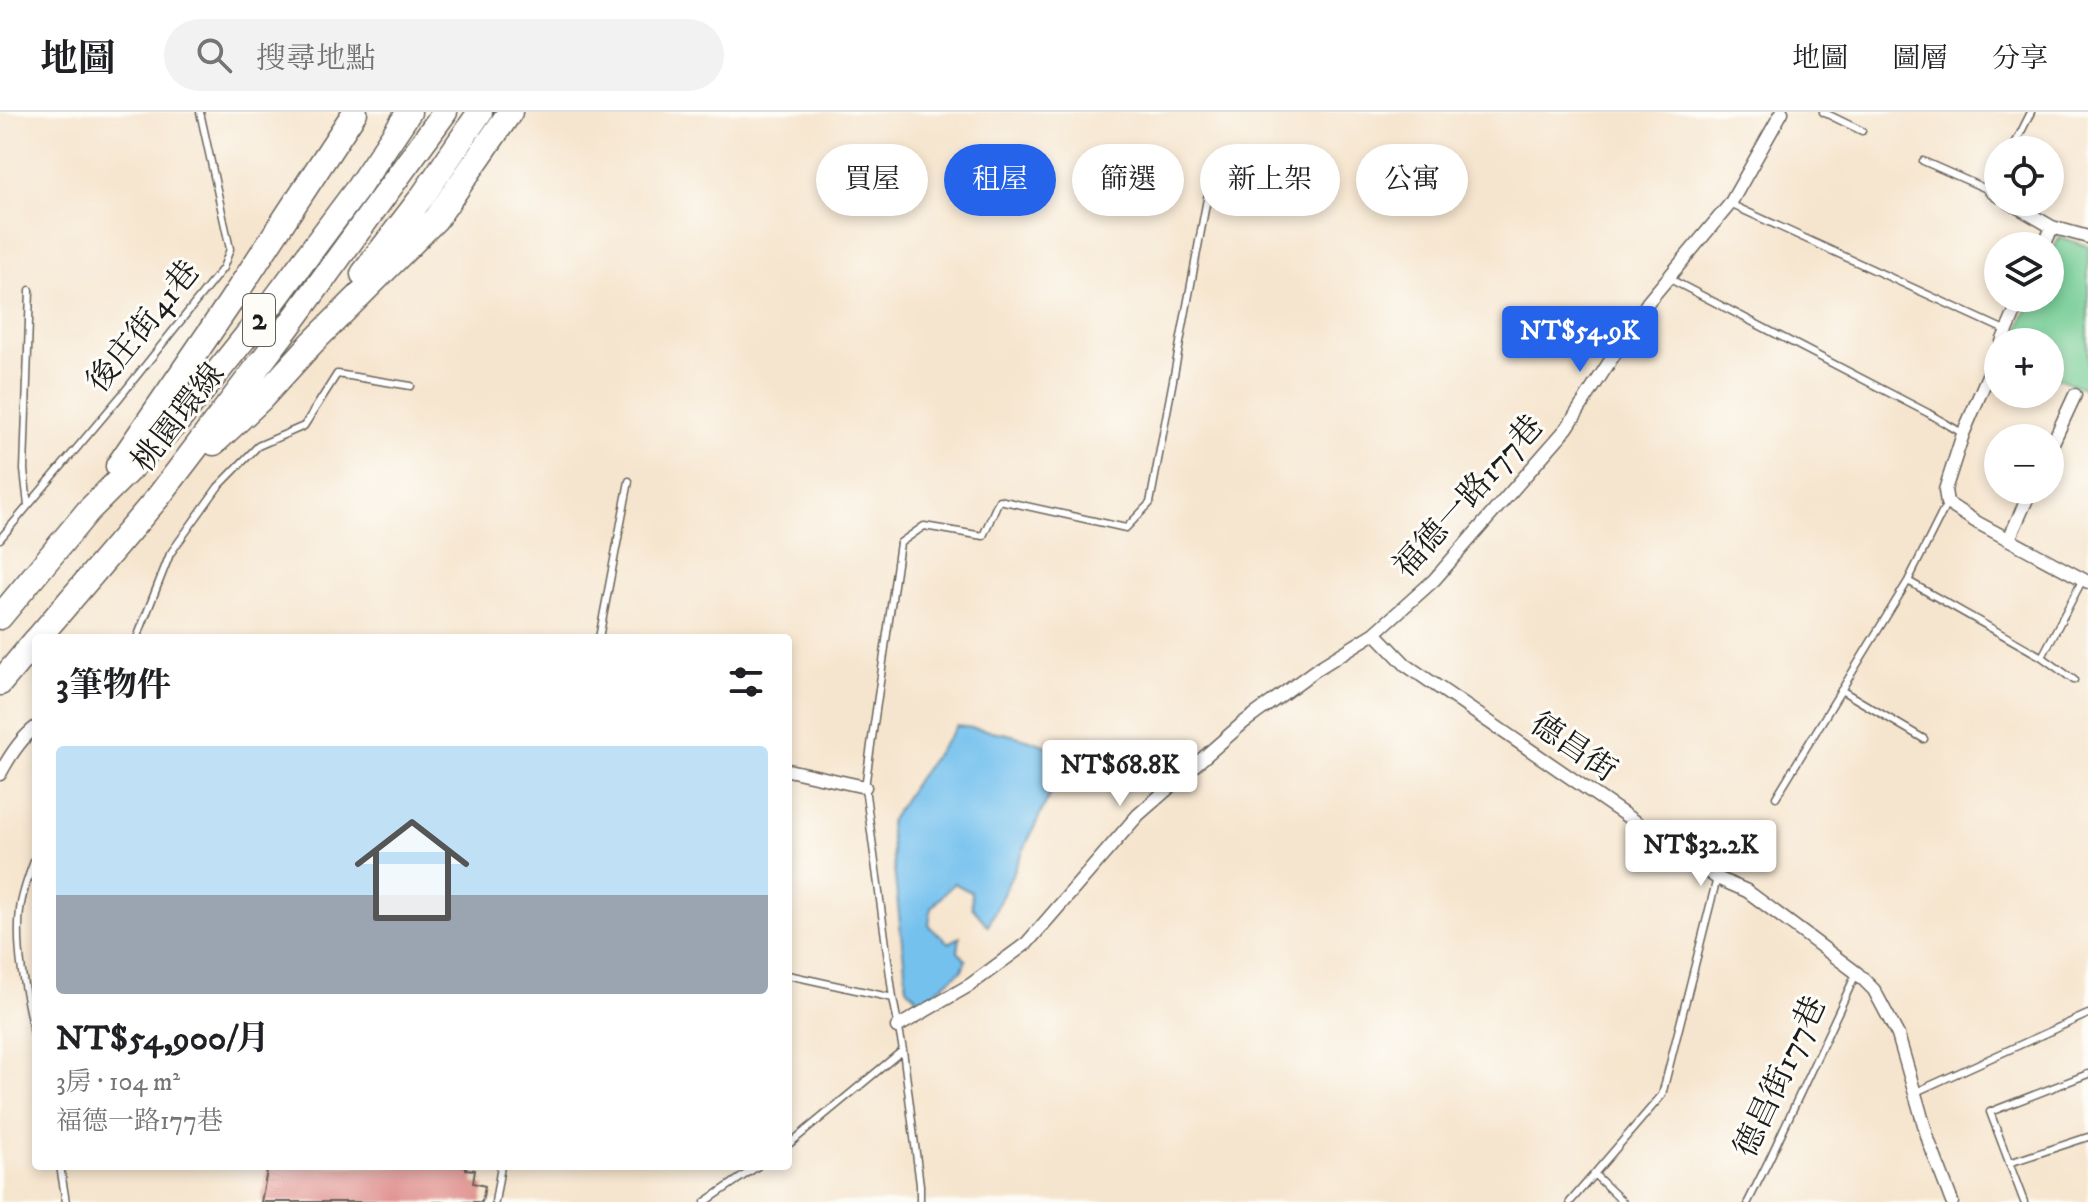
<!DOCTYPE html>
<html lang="zh-TW">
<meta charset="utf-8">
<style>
body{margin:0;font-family:"IM FELL DW Pica","Noto Serif TC",serif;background:#f2f2f2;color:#202124;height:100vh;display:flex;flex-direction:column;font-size:30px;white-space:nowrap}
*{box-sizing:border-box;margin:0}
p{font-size:26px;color:#757577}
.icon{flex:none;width:44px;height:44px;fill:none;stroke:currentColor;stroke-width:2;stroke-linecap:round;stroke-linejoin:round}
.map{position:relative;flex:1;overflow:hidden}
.panel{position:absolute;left:32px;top:522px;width:760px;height:536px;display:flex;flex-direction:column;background:#fff;border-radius:8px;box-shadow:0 4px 12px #0003}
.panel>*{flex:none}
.banner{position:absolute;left:816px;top:32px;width:760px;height:72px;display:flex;gap:16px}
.fabs{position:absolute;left:1984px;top:24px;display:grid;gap:16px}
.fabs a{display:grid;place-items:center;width:80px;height:80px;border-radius:50%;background:#fff;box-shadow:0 4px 12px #0003;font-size:40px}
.price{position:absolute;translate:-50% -68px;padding:0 18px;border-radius:8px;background:#fff;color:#222;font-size:26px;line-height:52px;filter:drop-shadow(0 2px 4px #0008)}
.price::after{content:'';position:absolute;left:50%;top:48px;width:24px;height:18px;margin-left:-12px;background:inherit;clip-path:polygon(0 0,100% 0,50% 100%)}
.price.selected{background:#2563eb;color:#fff}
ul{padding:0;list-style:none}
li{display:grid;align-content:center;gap:16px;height:424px;padding:0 24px}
li span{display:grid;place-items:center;height:248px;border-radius:8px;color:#555}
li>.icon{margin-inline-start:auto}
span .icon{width:144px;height:144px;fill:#fffc;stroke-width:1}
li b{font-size:34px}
h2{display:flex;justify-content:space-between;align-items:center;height:96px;padding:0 24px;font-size:34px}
.tag{padding:0 28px;border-radius:36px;background:#fff;box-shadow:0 4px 12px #0003;font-size:28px;line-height:72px}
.tag.selected{background:#2563eb;color:#fff}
header{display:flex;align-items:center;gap:48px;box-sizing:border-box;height:112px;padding:0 40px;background:#fff;border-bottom:2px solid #e0e0e0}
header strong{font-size:38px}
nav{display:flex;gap:44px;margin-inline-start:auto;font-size:28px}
.search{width:560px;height:72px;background:#f2f2f2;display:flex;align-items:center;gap:20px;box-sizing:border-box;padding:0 28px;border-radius:44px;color:#757577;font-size:30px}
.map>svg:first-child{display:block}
.green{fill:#70ca91;stroke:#467356;stroke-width:2}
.water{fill:#74c1ee;stroke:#486e85;stroke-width:2}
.building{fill:#e0928f}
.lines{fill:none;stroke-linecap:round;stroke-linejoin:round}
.lane-casing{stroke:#68625a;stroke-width:9}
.street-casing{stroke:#68625a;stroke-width:15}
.highway-casing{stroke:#68625a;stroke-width:27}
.lane{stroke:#fff;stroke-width:6}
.street{stroke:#fff;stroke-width:12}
.highway{stroke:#fff;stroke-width:24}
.labels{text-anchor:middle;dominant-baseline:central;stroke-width:6;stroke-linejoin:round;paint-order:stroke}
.shield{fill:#fdfcf7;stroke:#605f5e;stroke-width:2}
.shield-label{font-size:30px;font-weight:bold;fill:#1c1c1c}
.street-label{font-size:32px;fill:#1c1c1c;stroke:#fdfcf7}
</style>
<header>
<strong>地圖</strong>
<div class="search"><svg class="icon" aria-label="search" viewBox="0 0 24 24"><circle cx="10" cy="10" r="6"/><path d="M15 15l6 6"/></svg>搜尋地點</div>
<nav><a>地圖</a><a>圖層</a><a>分享</a></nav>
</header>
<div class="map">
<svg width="2088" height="1090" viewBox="0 0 2088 1090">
<rect width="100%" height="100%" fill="#fdfcf7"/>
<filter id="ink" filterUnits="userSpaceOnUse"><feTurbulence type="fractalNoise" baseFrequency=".0125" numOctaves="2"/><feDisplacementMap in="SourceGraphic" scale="16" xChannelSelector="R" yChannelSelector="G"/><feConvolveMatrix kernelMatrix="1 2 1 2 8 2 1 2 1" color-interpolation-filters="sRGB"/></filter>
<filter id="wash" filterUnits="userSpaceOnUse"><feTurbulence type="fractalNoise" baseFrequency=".006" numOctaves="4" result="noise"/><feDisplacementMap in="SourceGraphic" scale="32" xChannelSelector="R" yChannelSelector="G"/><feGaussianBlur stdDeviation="1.8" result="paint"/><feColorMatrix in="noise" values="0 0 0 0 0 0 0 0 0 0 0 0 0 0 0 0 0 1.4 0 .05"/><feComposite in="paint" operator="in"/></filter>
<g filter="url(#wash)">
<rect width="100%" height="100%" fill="#f6e5ce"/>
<path class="green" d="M2059,125l29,9v144l-38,-15v-33h-37l19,-44h18v-41z"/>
<path class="water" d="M957,614c32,4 76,10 104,28l-12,42 -61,130 -16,-19 -1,-15 -17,-9 -23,25 -2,18 20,17 11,-6 -2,15 8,8 -4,10 -41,32 -14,-14 -18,-165 29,-45z"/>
<g id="blocks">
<path class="building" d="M268,1054h198v3l9,1 -2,13 12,3 -3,16h-221z"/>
</g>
</g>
<g filter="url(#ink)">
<use href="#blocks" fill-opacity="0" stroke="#68625a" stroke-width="2"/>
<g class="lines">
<g class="lane-casing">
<path id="lane" d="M1823,0l39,19
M2012,38l19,-38
M1923,49l68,30 7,-14
M1730,92l277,127
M1668,166l260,135 34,20
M28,393l-4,-35 6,-180
M0,427l120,-142 103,-129 7,-19 -30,-137
M1908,469l134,76 41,-78
M137,526l33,-84 48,-67 40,-41 46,-20 33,-52 74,12
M599,526l30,-157
M2042,545l32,23
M1841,578l83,49
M1776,685l132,-216 39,-78
M36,744c-6,16 -14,36 -16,54 -5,43 7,92 16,134
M788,863l105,23
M1916,980l172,-78
M788,1033l115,-95
M2009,1051l79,-26
M60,1054l6,36
M1594,1062l29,28
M495,1090l6,-36
M705,1090l53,-36
M920,1090v-17l-17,-135 -10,-52 -28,-211 35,-244 24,-17 59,10 16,-36 127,28 24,-25 59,-315
M1570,1090l92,-107 55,-217
M1748,1090l21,-42 87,-186
M2024,1090l-34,-90 98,-38"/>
</g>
<g class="street-casing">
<path id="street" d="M1991,79l7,5
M2009,90l43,25 36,10
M2044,134l8,-19
M2002,230l19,-44
M1998,240l-35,82 -18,56 2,13 31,20 110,59
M2050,337l25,-54
M2009,427l22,-49
M1375,521l31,32 311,213 30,13 110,82 17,17 24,45 31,107 23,60
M788,658l77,17
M0,662c9,-17 20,-35 36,-47
M897,915l73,-42 57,-42 111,-128 105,-92 74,-54 58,-36 59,-53 133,-152 81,-126 82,-98 52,-92"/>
</g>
<g class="highway-casing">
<path id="highway" d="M363,162l59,-77 58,-85
M214,331l47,-44 51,-56 124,-124 74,-107
M118,354l111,-162 126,-192
M0,505l88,-106 91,-91 88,-110 91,-122 51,-76
M38,526l121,-142 129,-169 157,-215
M0,571l36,-43"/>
</g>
<use href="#lane" class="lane"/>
<use href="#street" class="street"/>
<use href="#highway" class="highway"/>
</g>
</g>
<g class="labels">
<rect class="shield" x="243" y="182" width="32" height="52" rx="6"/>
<g class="shield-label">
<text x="259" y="208">2</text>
</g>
<g class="street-label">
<text transform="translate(144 215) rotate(-51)">後庄街41巷</text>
<text transform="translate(179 306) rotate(-52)">桃園環線</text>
<text transform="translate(1469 385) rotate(-48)">福德一路177巷</text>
<text transform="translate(1573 636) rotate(34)">德昌街</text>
<text transform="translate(1781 965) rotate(-65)">德昌街177巷</text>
</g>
</g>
</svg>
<div class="fabs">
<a><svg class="icon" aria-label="locate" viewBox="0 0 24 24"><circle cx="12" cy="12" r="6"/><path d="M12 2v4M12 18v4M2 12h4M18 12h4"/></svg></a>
<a><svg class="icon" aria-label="layers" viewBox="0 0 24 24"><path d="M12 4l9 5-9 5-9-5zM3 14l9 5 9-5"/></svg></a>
<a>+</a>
<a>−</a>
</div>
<b class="price selected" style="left:1580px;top:262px">NT$54.9K</b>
<b class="price" style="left:1120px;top:696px">NT$68.8K</b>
<b class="price" style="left:1701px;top:776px">NT$32.2K</b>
<div class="banner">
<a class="tag">買屋</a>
<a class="tag selected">租屋</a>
<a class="tag">篩選</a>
<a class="tag">新上架</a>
<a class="tag">公寓</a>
</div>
<section class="panel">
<h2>3筆物件<svg class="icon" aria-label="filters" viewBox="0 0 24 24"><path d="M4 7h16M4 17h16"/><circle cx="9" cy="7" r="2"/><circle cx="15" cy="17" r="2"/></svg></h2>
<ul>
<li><span style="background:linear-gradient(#bfe0f5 60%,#9aa5b1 0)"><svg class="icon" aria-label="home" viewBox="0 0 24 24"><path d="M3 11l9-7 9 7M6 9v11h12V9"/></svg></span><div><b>NT$54,900/月</b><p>3房 · 104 m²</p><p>福德一路177巷</p></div></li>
</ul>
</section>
</div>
